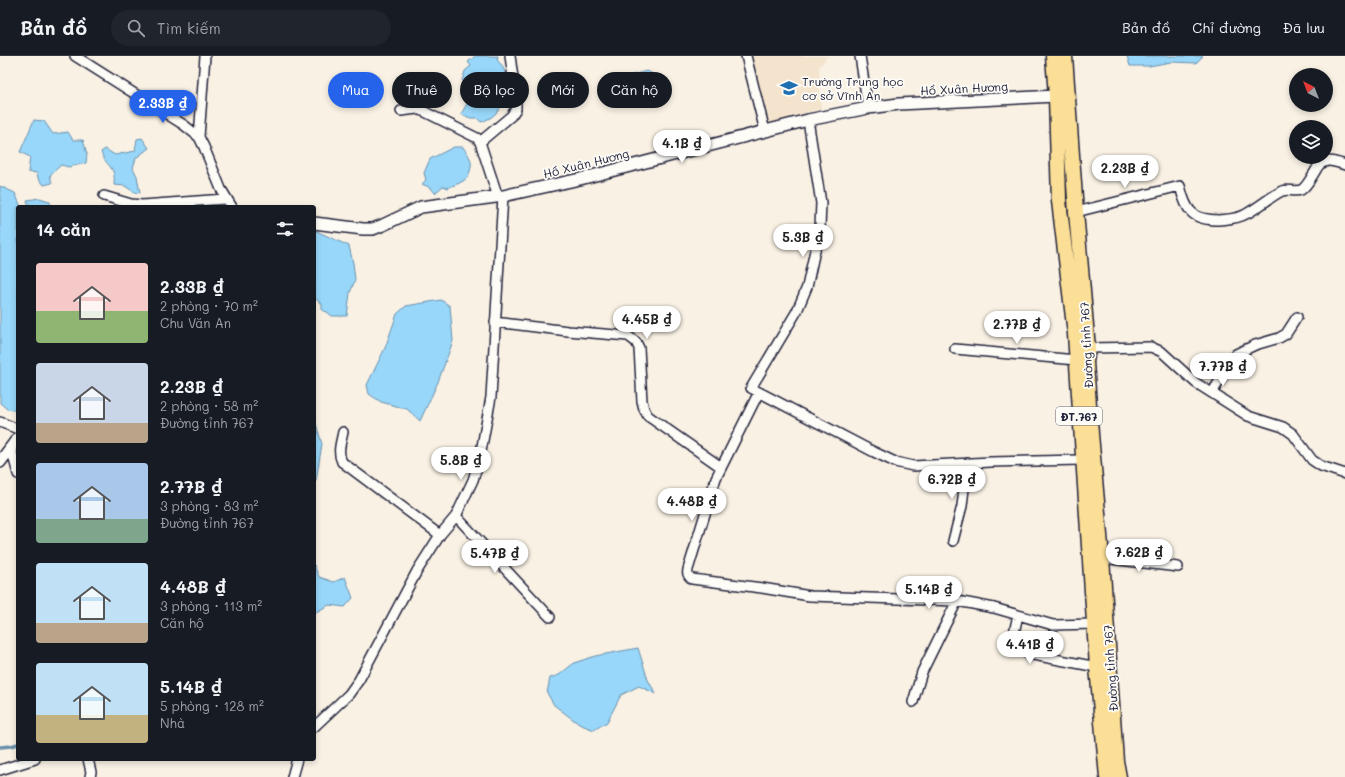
<!DOCTYPE html>
<html lang="vi">
<meta charset="utf-8">
<style>
body{margin:0;font-family:Mali,sans-serif;background:#20242c;color:#f1f3f6;height:100vh;display:flex;flex-direction:column;font-size:15px;white-space:nowrap}
*{box-sizing:border-box;margin:0}
p{font-size:13px;color:#9ea1a6}
.icon{flex:none;width:22px;height:22px;fill:none;stroke:currentColor;stroke-width:2;stroke-linecap:round;stroke-linejoin:round}
.map{position:relative;flex:1;overflow:hidden}
.sheet{position:absolute;left:16px;top:149px;width:300px;height:556px;display:flex;flex-direction:column;background:#171b24;border-radius:4px;box-shadow:0 2px 6px #0003}
.sheet>*{flex:none}
.top-card{position:absolute;left:328px;top:16px;width:380px;height:36px;display:flex;gap:8px}
.needle{width:26px;rotate:318deg}
.controls{position:absolute;left:1289px;top:12px;display:grid;gap:8px}
.controls a{display:grid;place-items:center;width:44px;height:44px;border-radius:50%;background:#171b24;box-shadow:0 2px 6px #0003;font-size:20px}
.price{position:absolute;translate:-50% -34px;padding:0 9px;border-radius:14px;background:#fff;color:#222;font-size:13px;line-height:26px;filter:drop-shadow(0 1px 2px #0008)}
.price::after{content:'';position:absolute;left:50%;top:24px;width:12px;height:9px;margin-left:-6px;background:inherit;clip-path:polygon(0 0,100% 0,50% 100%)}
.price.on{background:#2563eb;color:#fff}
ul{padding:0;list-style:none}
li{display:flex;align-items:center;gap:12px;height:100px;padding:0 20px}
li span{display:grid;place-items:center;flex:none;width:112px;height:80px;border-radius:4px;color:#555}
li>.icon{margin-inline-start:auto}
span .icon{width:48px;height:48px;fill:#fffc;stroke-width:1}
li b{font-size:17px}
h2{display:flex;justify-content:space-between;align-items:center;height:48px;padding:0 20px;font-size:17px}
.tag{padding:0 14px;border-radius:18px;background:#171b24;box-shadow:0 2px 6px #0003;font-size:14px;line-height:36px}
.tag.on{background:#2563eb;color:#fff}
header{display:flex;align-items:center;gap:24px;box-sizing:border-box;height:56px;padding:0 20px;background:#171b24;border-bottom:1px solid #363941}
header strong{font-size:19px}
nav{display:flex;gap:22px;margin-inline-start:auto;font-size:14px}
.search{width:280px;height:36px;background:#20242c;display:flex;align-items:center;gap:10px;box-sizing:border-box;padding:0 14px;border-radius:22px;color:#9ea1a6;font-size:15px}
.map>svg:first-child{display:block}
.built{fill:#f4e4ce}
.water{fill:#98d7f9;stroke:#698fad}
.lines{fill:none;stroke-linecap:round;stroke-linejoin:round}
.stream{stroke:#698fad;stroke-width:3.5}
.minor-casing{stroke:#22223b;stroke-width:12}
.tertiary-casing{stroke:#22223b;stroke-width:14}
.primary-casing{stroke:#22223b;stroke-width:17}
.minor{stroke:#fdfcf7;stroke-width:9}
.tertiary{stroke:#fdfcf7;stroke-width:11}
.primary{stroke:#fbdf96;stroke-width:14}
.labels{text-anchor:middle;dominant-baseline:central;stroke-width:3.5;stroke-linejoin:round;paint-order:stroke}
.shield{fill:#fdfcf7;stroke:#646373;stroke-width:1}
.shield-label{font-size:11px;font-weight:bold;fill:#22223b}
.poi-label{font-size:12px;fill:#22223b;stroke:#fdfcf7;text-anchor:start}
.street-label{font-size:12px;fill:#22223b;stroke:#fdfcf7}
</style>
<header>
<strong>Bản đồ</strong>
<div class="search"><svg class="icon" aria-label="search" viewBox="0 0 24 24"><circle cx="10" cy="10" r="6"/><path d="M15 15l6 6"/></svg>Tìm kiếm</div>
<nav><a>Bản đồ</a><a>Chỉ đường</a><a>Đã lưu</a></nav>
</header>
<div class="map">
<svg width="1345" height="721" viewBox="0 0 1345 721">
<rect width="100%" height="100%" fill="#f9f1e4"/>
<filter id="ink" filterUnits="userSpaceOnUse"><feTurbulence type="fractalNoise" baseFrequency=".025" numOctaves="2"/><feDisplacementMap in="SourceGraphic" scale="8" xChannelSelector="R" yChannelSelector="G"/><feConvolveMatrix kernelMatrix="1 2 1 2 8 2 1 2 1" color-interpolation-filters="sRGB"/></filter>
<g filter="url(#ink)">
<path class="built" d="M751,0h77l-9,11 2,42 -54,15z"/>
<path class="water" d="M475,0h23l-1,4c14,12 12,39 0,52 -4,5 -10,8 -16,10l-4,-4h-7l-9,-4 10,-17 -1,-13 -8,-3 3,-10 6,-5 -3,-4z
M1127,0h76l-7,7 -25,-1 -22,4h-19z
M647,15l6,3 3,13 -2,6 5,8 -4,3 -11,2 -1,-6 -11,1 -1,-7 -8,1 1,-18z
M34,64l10,1 9,13 15,-2 5,8h10l4,14 -1,9 -17,4 -8,-2 -11,10 2,8 -8,2 -6,-7 -1,-5 -9,-1 2,-15 -10,-5z
M142,82l7,10 -13,10 -3,10 4,8 3,17 -6,-1 -9,-6 -11,-1c2,-21 -8,-17 -13,-33l4,-3 10,6 20,-4 2,-12z
M454,91h9c7,10 11,15 6,27 -1,3 -3,5 -6,7 -4,3 -10,4 -15,7l-5,-2 -8,7 -4,-5 -9,-4 4,-4 -2,-7 6,-14z
M0,130l15,7 6,14h-3v204l-11,-2 -7,-6z
M40,142l9,3 3,6h-23l-2,-7z
M314,174l35,16 4,17 2,17 -5,13 -3,23h-15l-5,-4 -5,-2v-6l-6,-5 -2,3z
M441,244l9,6 3,35 -15,41 -18,39 -13,-12 -26,-7 -12,-8 -2,-9 18,-37 12,-34 9,-8z
M314,361l8,27 -6,37 -2,2z
M314,509l5,12 15,5 11,-5 8,21 -8,9 -16,-2 -15,8z
M638,592l10,32 8,14 -17,-8 -18,9 -14,27 -13,8 -15,-6 -25,-19 -7,-12 3,-15 9,-3 15,-12 21,-7z"/>
<g class="lines">
<path class="stream" d="M0,691l11,-1 7,-2"/>
<g class="minor-casing">
<path id="minor" d="M75,0l109,69 15,12 5,10 17,42 11,18
M746,0l19,75
M860,0l8,52
M401,55l16,-2 8,3 52,26 3,4 18,55
M808,64l13,83 -1,24 -3,14 -10,46 -10,24 -46,77 123,64 21,10 18,4 78,-4 91,-2
M199,81l6,-81
M480,86l31,-26 5,-7v-10l-6,-43
M104,140l27,8 11,1 83,-6
M1076,156l104,-26c6,25 12,34 39,34 9,-1 19,-1 27,-6 12,-6 24,-17 36,-23 6,-2 13,1 19,-1 6,-3 14,-19 18,-25 9,-7 17,-3 26,0
M495,266l73,9 60,5 8,6 3,6 3,53 2,8 4,7 73,51
M1088,292l63,-1 11,5 34,31 52,33 35,11 10,7 19,26 9,6 24,8
M955,293l121,11
M759,336l-43,86 -26,85c-2,7 -5,11 2,16l70,9 48,8 147,5 37,7 59,17 42,-1
M1212,337l24,-39 19,-9 24,-7 7,-4 11,-17
M0,366l18,7
M343,376c-2,10 -6,20 -1,30l98,73
M11,392l7,26
M456,460l94,101
M953,485l9,-35 5,-43
M1102,502l76,9
M1018,559l-4,18 1,10 13,11 69,13
M913,646l9,-30 35,-71
M314,671l35,-33 10,-14 58,-109 23,-36 16,-19 17,-36 7,-23 11,-60 12,-201
M88,703l3,13 -1,5
M0,714l35,-11
M292,721l5,-18"/>
</g>
<g class="tertiary-casing">
<path id="tertiary" d="M314,167l49,6h10l10,-4 38,-18 82,-11 77,-17 228,-59 60,-12 31,-4 157,-8
M0,406l18,-24"/>
</g>
<g class="primary-casing">
<path id="primary" d="M1053,0l3,40 3,105 16,133 22,333 10,110
M1065,0l11,156 12,136 -2,14 5,72 11,124 14,203 3,16"/>
</g>
<use href="#minor" class="minor"/>
<use href="#tertiary" class="tertiary"/>
<use href="#primary" class="primary"/>
</g>
</g>
<defs>
<g id="school-bare" transform="scale(1.38)"><path d="M0-5L7-2L0 1L-7-2ZM-4 1L0 2.5L4 1V4Q0 6-4 4Z" fill="#1f6fb2" stroke="#fdfcf7" stroke-width="2.5" paint-order="stroke"/></g>
</defs>
<g fill-rule="evenodd">
<use href="#school-bare" x="789" y="32"/>
</g>
<g class="labels">
<rect class="shield" x="1056" y="351" width="46" height="18" rx="3"/>
<g class="shield-label">
<text x="1079" y="360">ĐT.767</text>
</g>
<g class="poi-label">
<text x="802" y="25">Trường Trung học<tspan x="802" dy="14">cơ sở Vĩnh An</tspan></text>
</g>
<g class="street-label">
<text transform="translate(964 32) rotate(-3)">Hồ Xuân Hương</text>
<text transform="translate(586 107) rotate(-14)">Hồ Xuân Hương</text>
<text transform="translate(1086 289) rotate(-93)">Đường tỉnh 767</text>
<text transform="translate(1110 612) rotate(-94)">Đường tỉnh 767</text>
</g>
</g>
</svg>
<div class="controls">
<a><svg class="needle" viewBox="-14 -14 28 28"><path d="M0-13l5 13h-10z" fill="#e53935"/><path d="M0 13l5-13h-10z" fill="#9ea1a6"/></svg></a>
<a><svg class="icon" aria-label="layers" viewBox="0 0 24 24"><path d="M12 4l9 5-9 5-9-5zM3 14l9 5 9-5"/></svg></a>
</div>
<b class="price on" style="left:163px;top:68px">2.33B ₫</b>
<b class="price" style="left:682px;top:108px">4.1B ₫</b>
<b class="price" style="left:1125px;top:133px">2.23B ₫</b>
<b class="price" style="left:803px;top:202px">5.3B ₫</b>
<b class="price" style="left:647px;top:284px">4.45B ₫</b>
<b class="price" style="left:1017px;top:289px">2.77B ₫</b>
<b class="price" style="left:1223px;top:331px">7.77B ₫</b>
<b class="price" style="left:461px;top:425px">5.8B ₫</b>
<b class="price" style="left:952px;top:444px">6.72B ₫</b>
<b class="price" style="left:692px;top:466px">4.48B ₫</b>
<b class="price" style="left:1139px;top:517px">7.62B ₫</b>
<b class="price" style="left:495px;top:518px">5.47B ₫</b>
<b class="price" style="left:929px;top:554px">5.14B ₫</b>
<b class="price" style="left:1030px;top:609px">4.41B ₫</b>
<div class="top-card">
<a class="tag on">Mua</a>
<a class="tag">Thuê</a>
<a class="tag">Bộ lọc</a>
<a class="tag">Mới</a>
<a class="tag">Căn hộ</a>
</div>
<section class="sheet">
<h2>14 căn<svg class="icon" aria-label="filters" viewBox="0 0 24 24"><path d="M4 7h16M4 17h16"/><circle cx="9" cy="7" r="2"/><circle cx="15" cy="17" r="2"/></svg></h2>
<ul>
<li><span style="background:linear-gradient(#f6c9c9 60%,#8fb573 0)"><svg class="icon" aria-label="home" viewBox="0 0 24 24"><path d="M3 11l9-7 9 7M6 9v11h12V9"/></svg></span><div><b>2.33B ₫</b><p>2 phòng · 70 m²</p><p>Chu Văn An</p></div></li>
<li><span style="background:linear-gradient(#c9d6e8 75%,#b9a48a 0)"><svg class="icon" aria-label="home" viewBox="0 0 24 24"><path d="M3 11l9-7 9 7M6 9v11h12V9"/></svg></span><div><b>2.23B ₫</b><p>2 phòng · 58 m²</p><p>Đường tỉnh 767</p></div></li>
<li><span style="background:linear-gradient(#a9c7e8 70%,#7fa58c 0)"><svg class="icon" aria-label="home" viewBox="0 0 24 24"><path d="M3 11l9-7 9 7M6 9v11h12V9"/></svg></span><div><b>2.77B ₫</b><p>3 phòng · 83 m²</p><p>Đường tỉnh 767</p></div></li>
<li><span style="background:linear-gradient(#bfe0f5 75%,#b9a48a 0)"><svg class="icon" aria-label="home" viewBox="0 0 24 24"><path d="M3 11l9-7 9 7M6 9v11h12V9"/></svg></span><div><b>4.48B ₫</b><p>3 phòng · 113 m²</p><p>Căn hộ</p></div></li>
<li><span style="background:linear-gradient(#bfe0f5 65%,#c2b280 0)"><svg class="icon" aria-label="home" viewBox="0 0 24 24"><path d="M3 11l9-7 9 7M6 9v11h12V9"/></svg></span><div><b>5.14B ₫</b><p>5 phòng · 128 m²</p><p>Nhà</p></div></li>
</ul>
</section>
</div>
